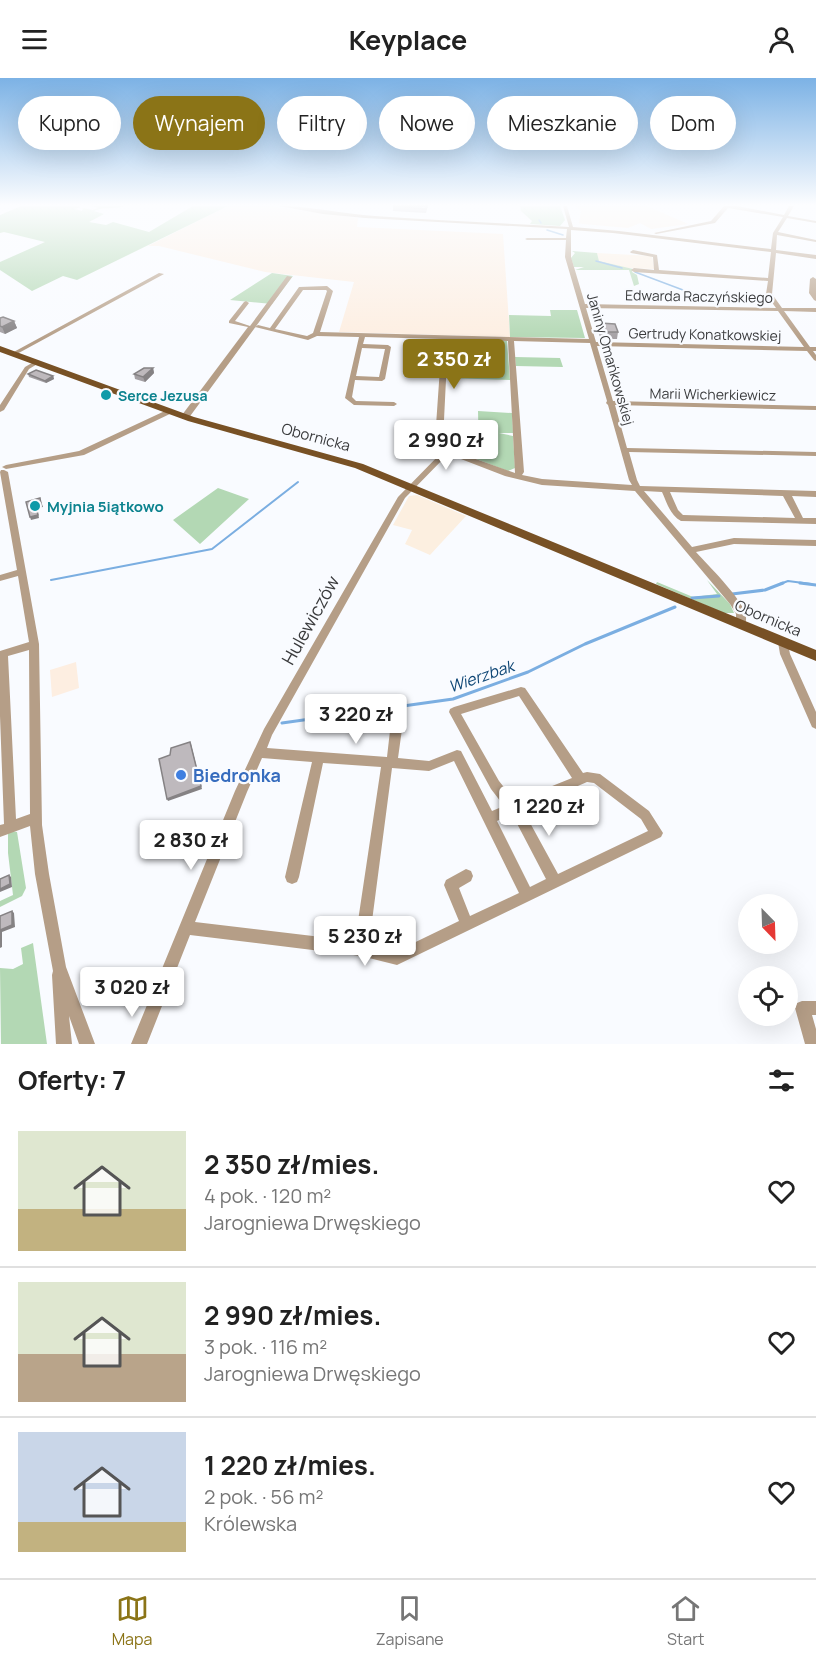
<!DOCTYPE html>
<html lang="pl">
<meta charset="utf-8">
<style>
body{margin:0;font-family:Manrope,sans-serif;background:#f2f2f2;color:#222;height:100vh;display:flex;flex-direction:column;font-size:22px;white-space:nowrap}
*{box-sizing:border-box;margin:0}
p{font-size:20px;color:#767676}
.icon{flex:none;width:33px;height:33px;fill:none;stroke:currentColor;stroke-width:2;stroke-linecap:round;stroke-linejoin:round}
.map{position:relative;height:966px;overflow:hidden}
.panel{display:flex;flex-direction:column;background:#fff;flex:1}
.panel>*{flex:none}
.guide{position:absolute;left:18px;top:18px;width:780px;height:54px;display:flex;gap:12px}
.needle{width:39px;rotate:157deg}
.fabs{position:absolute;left:738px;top:816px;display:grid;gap:12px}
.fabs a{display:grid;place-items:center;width:60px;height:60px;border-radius:50%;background:#fff;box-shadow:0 6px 24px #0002;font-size:30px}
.price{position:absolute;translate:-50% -51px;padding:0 14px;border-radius:6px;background:#fff;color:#222;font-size:20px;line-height:39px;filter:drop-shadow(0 2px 3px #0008)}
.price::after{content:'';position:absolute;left:50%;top:36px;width:18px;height:14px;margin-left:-9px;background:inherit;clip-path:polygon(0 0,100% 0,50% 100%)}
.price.on{background:#8b7417;color:#fff}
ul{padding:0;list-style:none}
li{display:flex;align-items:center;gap:18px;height:150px;padding:0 18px}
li+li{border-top:2px solid #e0e0e0}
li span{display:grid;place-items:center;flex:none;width:168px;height:120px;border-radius:0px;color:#555}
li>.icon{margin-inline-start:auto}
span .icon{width:72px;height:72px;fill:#fffc;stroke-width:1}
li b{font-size:26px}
h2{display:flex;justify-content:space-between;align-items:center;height:72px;padding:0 18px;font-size:26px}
.pill{padding:0 21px;border-radius:27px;background:#fff;box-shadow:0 6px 24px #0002;font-size:21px;line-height:54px}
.pill.on{background:#8b7417;color:#fff}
header{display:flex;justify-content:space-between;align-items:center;height:78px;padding:0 18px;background:#fff;font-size:27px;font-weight:700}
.tab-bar{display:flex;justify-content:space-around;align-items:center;height:84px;border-top:2px solid #e0e0e0;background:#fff;font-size:16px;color:#767676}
.tab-bar a{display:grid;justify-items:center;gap:3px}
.tab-bar .on{color:#8b7417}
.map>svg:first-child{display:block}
.industrial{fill:#fdeee1}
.education{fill:#fcefe0}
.green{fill:#b3d8b4}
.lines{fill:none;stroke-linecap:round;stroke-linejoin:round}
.stream-far2{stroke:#7baee1;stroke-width:1.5}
.stream-far1{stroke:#7baee1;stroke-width:2}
.stream{stroke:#7baee1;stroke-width:3}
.minor{fill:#b59e87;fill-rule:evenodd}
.major{fill:#785125;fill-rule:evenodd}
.wall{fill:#a39fa3}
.shaded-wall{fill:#858284}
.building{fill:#beb9bd;stroke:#858284;stroke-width:1.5}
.culture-dot{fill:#0f9aa8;stroke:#f9fbff;stroke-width:2}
.shop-dot{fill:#3f7fe0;stroke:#f9fbff;stroke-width:2}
.labels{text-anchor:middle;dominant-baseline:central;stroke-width:4.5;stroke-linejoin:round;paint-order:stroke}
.far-street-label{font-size:14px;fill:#3a3b3d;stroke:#f9fbff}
.far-culture-label{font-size:14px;font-weight:bold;fill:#0d838f;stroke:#f9fbff;text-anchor:start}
.street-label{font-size:15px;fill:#3a3b3d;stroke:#f9fbff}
.culture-label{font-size:15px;font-weight:bold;fill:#0d838f;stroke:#f9fbff;text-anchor:start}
.water-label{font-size:16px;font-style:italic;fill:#0e4675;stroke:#f9fbff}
.near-street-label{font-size:18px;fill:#3a3b3d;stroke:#f9fbff}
.near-shop-label{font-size:18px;font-weight:bold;fill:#366cbe;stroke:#f9fbff;text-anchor:start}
</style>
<header><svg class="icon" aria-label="menu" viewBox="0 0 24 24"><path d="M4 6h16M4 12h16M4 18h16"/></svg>Keyplace<svg class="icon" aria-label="person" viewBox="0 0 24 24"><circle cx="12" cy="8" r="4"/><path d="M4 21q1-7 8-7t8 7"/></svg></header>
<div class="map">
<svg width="816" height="966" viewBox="0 0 816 966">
<rect width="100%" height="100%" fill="#f9fbff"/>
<path class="industrial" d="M228,128h40l90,12 -1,9 146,7 7,103 -171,-5 15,-50 -89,-10 -106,-26h-11z
M76,584l3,26 -27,9 -2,-27z"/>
<path class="education" d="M575,128h72l41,18 -37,5 -11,-6 -12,5 -45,-4 -4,-1 2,-12z
M597,175l55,3 2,13 -26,-1 -29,-7z
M417,417l49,21 -36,39 -25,-11 7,-14 -19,-5 16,-29z"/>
<path class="green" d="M21,128h55l5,1 -6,2 7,2 1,-3 10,2 5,-2 -6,-2h32c-11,4 -20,0 -30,5l10,3 -15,8 17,3 7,-3 36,10 44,-26h35l-151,74 -14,-4 -31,15 -32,-21v-8l45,-20 -41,-10 -4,1v-18z
M520,128h40l5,14 -5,6 -30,-2 2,-3 -11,-10z
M572,173l25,2 2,8 34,8 -1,3 5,3 2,9 -5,2 -5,-16h-54l9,-3h-10l-3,-9 4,-5z
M272,195l21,3 -21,28 -42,-4z
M550,232h27l8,28 -75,-1 -1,-22 42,1z
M449,261l58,2 3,39 -65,-2z
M515,279l45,1 3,9 -47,-1z
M478,333l34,2 1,20h-14l14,3 2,32 -7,3 -32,-12 3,-3z
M218,410l31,11 -49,45 -27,-24z
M707,502l23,24 4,9h-10l-68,-29 1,-2 36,15 24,-3z
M11,753l6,1 9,56 -4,8 -22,11v-6l13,-6 -5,-42v-21z
M33,865l14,101h-46l-1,-76 13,1 10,-5 -2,-16z"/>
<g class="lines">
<path class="stream-far2" d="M539,142l2,3
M547,152l16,5
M596,183l26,7
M635,194l48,18"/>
<path class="stream-far1" d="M51,502l161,-31 86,-67
M780,506l8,-3 23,3"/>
<path class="stream" d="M800,505l16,2
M732,516l33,-4 18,-7
M692,520l27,-2
M282,645l171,-24 75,-27 57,-28 90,-37"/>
<path class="minor" d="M279,128c32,0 64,8 96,10 65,5 130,7 194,11l-6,-21h4l6,21 46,4 152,18 2,-16 10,-16 -55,-9 -13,15 -59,11 -2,-1 57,-12 13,-15h13l47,9 5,-9h5l-6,10 28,5v2l-29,-5 -9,14 38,8v2l-39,-7 -1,15 40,5v4l-40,-6 -4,41 10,14h34v4l-32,-1 26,36h6v4h-3l3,4v6l-2,-1 -7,-9 -210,-5 16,55 203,5v4l-201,-5 12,43 189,4v4l-187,-4 8,28 3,6 176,5v6l-24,-1 11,22h13v6l-135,-3c-11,-6 -14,-18 -19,-29l-18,-1 48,56 42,-9 82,2v6l-82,-2 -38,8c12,13 45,46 49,61 2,5 1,10 -1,15h-6l-2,-3v-11l-6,-10 -95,-113 -93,-6 -37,-9 -57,-22 -43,44 -133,237 -5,13 120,9 4,-35 2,-3 4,-2 4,2 2,3 -5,36 31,3 28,-11 4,1 31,60 12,-5 -13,-17 -42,-77 1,-3 4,-2 67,-20 4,1 58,85 4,-1 13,2 49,37 14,22 -2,4 -264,128 -36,-9 -171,-21 -43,109h-16l104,-253 29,-62 134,-232 44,-45 -4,-3 -3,-9 7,-101 -77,-2 -2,7 25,1 3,2 -6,32 -3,2 -27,-1 -3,17 4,4 38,1 3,2 -3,2 -40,-1 -9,-7 14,-61 -42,-1 -9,4 -53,-13 3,-2 12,3 29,-41 28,-1 6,5 -13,41 269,7 -24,-82 1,-17h-39l-2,-1 2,-1h39l1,-9 -202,-11 -42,-4zM571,152l42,3 158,19 -3,26 -109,-8 -2,-15 -24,-5 -3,2 1,1 22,4 1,13 -20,-2 -3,2 3,2 134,9 -2,13 10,14 -191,-4 -14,-47zM303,212h23l1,1 -14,42 -6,3 -32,-7zM586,230l192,3 26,36 -208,-5zM448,261l60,2 7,132 -70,-25 -2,-8zM514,263l76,2 17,58 -1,2 2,2 21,75 3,5 -90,-6 -20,-4 2,-3zM362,270l23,1 -6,28 -23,-1zM670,414l113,4 12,22 -112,-3 -5,-5zM519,618l53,82 -57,23 -16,-20 -38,-67zM262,680l50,4 -27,115 2,5 5,2 5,-2 2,-5 24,-114 58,4 -26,174 -160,-19 52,-130zM454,683l65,132 -49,23 -11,-28 12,-7 2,-5 -2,-5 -5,-2 -20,11 -2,5 15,36 -62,30 -28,-7 23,-176 37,3zM587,704l7,1 47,36 7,12 -90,43 -35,-64zM512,736l34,65 -16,8 -33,-66z
M159,195l5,1 -149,81 -5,-1z
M287,198l5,1 -104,142h-6v-4l66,-88 -19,-4v-2l15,-19 2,-1 3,2 -14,18 15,5z
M813,199l3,2v22l-2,-1 -5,-7 1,-14z
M37,282l3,2 -1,1 -10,6 -25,41 -4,2v-7l25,-38z
M167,332h6l1,2 -90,43 -78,14 -4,-2 4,-2 73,-14z
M1,392h3l4,2 31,172 3,181 7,49 17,93 29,77h-16l-10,-28 3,28h-16l-4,-69 1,-4 -18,-97 -5,-48 -30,11v-12l4,-1 -4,-108v-65l29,-9 -11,-66 -18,5v-6l17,-5 -17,-98zM29,572l1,164 -14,5 -8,-163z
M783,560l4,1 3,15 26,58v17l-4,-2 -32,-73 -2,-12 1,-3z
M802,923h14v14h-4l4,14v15h-11l-10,-36 2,-5z"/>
<path class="major" d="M0,268l194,71 169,47 453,186v11l-461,-193 -167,-47 -188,-69z"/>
</g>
<path class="wall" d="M393,128h35l-2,7 -33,-2z
M0,240l14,3 3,7 -12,6 -5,-2z
M600,245l18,9 -1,7h-12l-5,-2 -2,-6z
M153,290l1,5 -9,9 -10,-3 -1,-5z
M28,296l25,2 1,3 -8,4 -17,-6z"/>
<path class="shaded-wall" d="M14,243l3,7 -12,6 -3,-7z
M153,290l1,5 -9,9 -2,-5z
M53,298l1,3 -8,4 -1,-2z
M40,420l3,9 -6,1 2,10 -8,2 -1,-3z
M191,666l11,45 -34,12 -1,-2z
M9,797l2,2 1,10 -12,5v-3z
M12,833l2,2 1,14 -13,5v15l-2,1v-18z"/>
<path class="building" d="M393,128h34l-1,3z
M3,239l11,4 -12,6 -2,-1v-8z
M600,245l15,1 3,8h-12l-4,-3z
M144,290h9l-10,9 -9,-3z
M36,292l17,6 -8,5 -17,-7z
M40,420l1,6 -5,2 2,9 -8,2 -4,-15z
M190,664l11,44 -34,13 -8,-40 11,-4 1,-7z
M9,797l1,9 -10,5v-10z
M12,833v14l-12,5v-14z"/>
<linearGradient id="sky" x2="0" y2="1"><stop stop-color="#7cb2e5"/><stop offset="0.48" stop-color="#fcfdff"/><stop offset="1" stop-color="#fcfdff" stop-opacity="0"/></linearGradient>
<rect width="816" height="264" fill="url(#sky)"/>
<g class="culture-dot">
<circle cx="106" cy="317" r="6"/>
<circle cx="35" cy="428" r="6"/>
</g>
<circle class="shop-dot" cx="181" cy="697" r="6"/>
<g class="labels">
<g class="far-street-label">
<text transform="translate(699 218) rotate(1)">Edwarda Raczyńskiego</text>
<text transform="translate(705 256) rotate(1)">Gertrudy Konatkowskiej</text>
<text transform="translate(611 281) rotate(74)">Janiny Omańkowskiej</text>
<text transform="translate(713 316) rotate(1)">Marii Wicherkiewicz</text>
</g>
<g class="far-culture-label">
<text x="118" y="317">Serce Jezusa</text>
</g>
<g class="street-label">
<text transform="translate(316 359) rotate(15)">Obornicka</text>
<text transform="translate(768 540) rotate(23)">Obornicka</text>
</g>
<g class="culture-label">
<text x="47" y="428">Myjnia 5iątkowo</text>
</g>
<g class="water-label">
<text transform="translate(481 598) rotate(-19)">Wierzbak</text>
</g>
<g class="near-street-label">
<text transform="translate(310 542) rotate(-61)">Hulewiczów</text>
</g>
<g class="near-shop-label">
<text x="193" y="697">Biedronka</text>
</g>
</g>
</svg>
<div class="fabs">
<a><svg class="needle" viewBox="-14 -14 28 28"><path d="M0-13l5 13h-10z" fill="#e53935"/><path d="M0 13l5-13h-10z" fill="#767676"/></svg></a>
<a><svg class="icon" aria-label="locate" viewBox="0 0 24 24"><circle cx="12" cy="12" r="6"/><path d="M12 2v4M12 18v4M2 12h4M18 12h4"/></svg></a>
</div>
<b class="price on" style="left:454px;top:312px">2 350 zł</b>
<b class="price" style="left:446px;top:393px">2 990 zł</b>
<b class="price" style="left:356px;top:667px">3 220 zł</b>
<b class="price" style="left:549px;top:759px">1 220 zł</b>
<b class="price" style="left:191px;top:793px">2 830 zł</b>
<b class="price" style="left:365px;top:889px">5 230 zł</b>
<b class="price" style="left:132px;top:940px">3 020 zł</b>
<div class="guide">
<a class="pill">Kupno</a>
<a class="pill on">Wynajem</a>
<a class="pill">Filtry</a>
<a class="pill">Nowe</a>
<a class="pill">Mieszkanie</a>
<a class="pill">Dom</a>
</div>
</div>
<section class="panel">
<h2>Oferty: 7<svg class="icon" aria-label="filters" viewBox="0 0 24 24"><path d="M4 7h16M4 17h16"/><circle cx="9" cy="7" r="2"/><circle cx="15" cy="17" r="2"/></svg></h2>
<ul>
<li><span style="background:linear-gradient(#dfe7d0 65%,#c2b280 0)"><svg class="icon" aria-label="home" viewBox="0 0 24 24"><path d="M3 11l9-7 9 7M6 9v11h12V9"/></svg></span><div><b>2 350 zł/mies.</b><p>4 pok. · 120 m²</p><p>Jarogniewa Drwęskiego</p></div><svg class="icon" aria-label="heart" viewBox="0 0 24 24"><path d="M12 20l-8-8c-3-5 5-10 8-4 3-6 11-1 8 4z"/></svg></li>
<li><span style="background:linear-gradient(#dfe7d0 60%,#b9a48a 0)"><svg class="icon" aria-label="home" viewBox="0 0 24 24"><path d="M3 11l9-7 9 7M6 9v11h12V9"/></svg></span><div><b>2 990 zł/mies.</b><p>3 pok. · 116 m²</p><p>Jarogniewa Drwęskiego</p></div><svg class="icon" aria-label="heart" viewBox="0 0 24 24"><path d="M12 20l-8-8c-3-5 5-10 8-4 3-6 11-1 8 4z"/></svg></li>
<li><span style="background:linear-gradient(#c9d6e8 75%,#c2b280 0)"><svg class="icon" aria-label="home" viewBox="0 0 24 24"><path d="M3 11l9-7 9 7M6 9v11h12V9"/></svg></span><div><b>1 220 zł/mies.</b><p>2 pok. · 56 m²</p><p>Królewska</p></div><svg class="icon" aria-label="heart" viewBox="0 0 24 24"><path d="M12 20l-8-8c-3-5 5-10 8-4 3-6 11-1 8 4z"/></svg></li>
</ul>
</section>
<nav class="tab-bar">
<a class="on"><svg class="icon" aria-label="map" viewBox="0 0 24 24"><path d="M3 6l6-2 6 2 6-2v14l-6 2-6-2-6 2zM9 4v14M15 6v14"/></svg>Mapa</a>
<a><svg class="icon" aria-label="saved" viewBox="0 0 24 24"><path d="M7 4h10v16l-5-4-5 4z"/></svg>Zapisane</a>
<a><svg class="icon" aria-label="home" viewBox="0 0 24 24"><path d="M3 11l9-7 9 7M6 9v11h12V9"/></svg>Start</a>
</nav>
